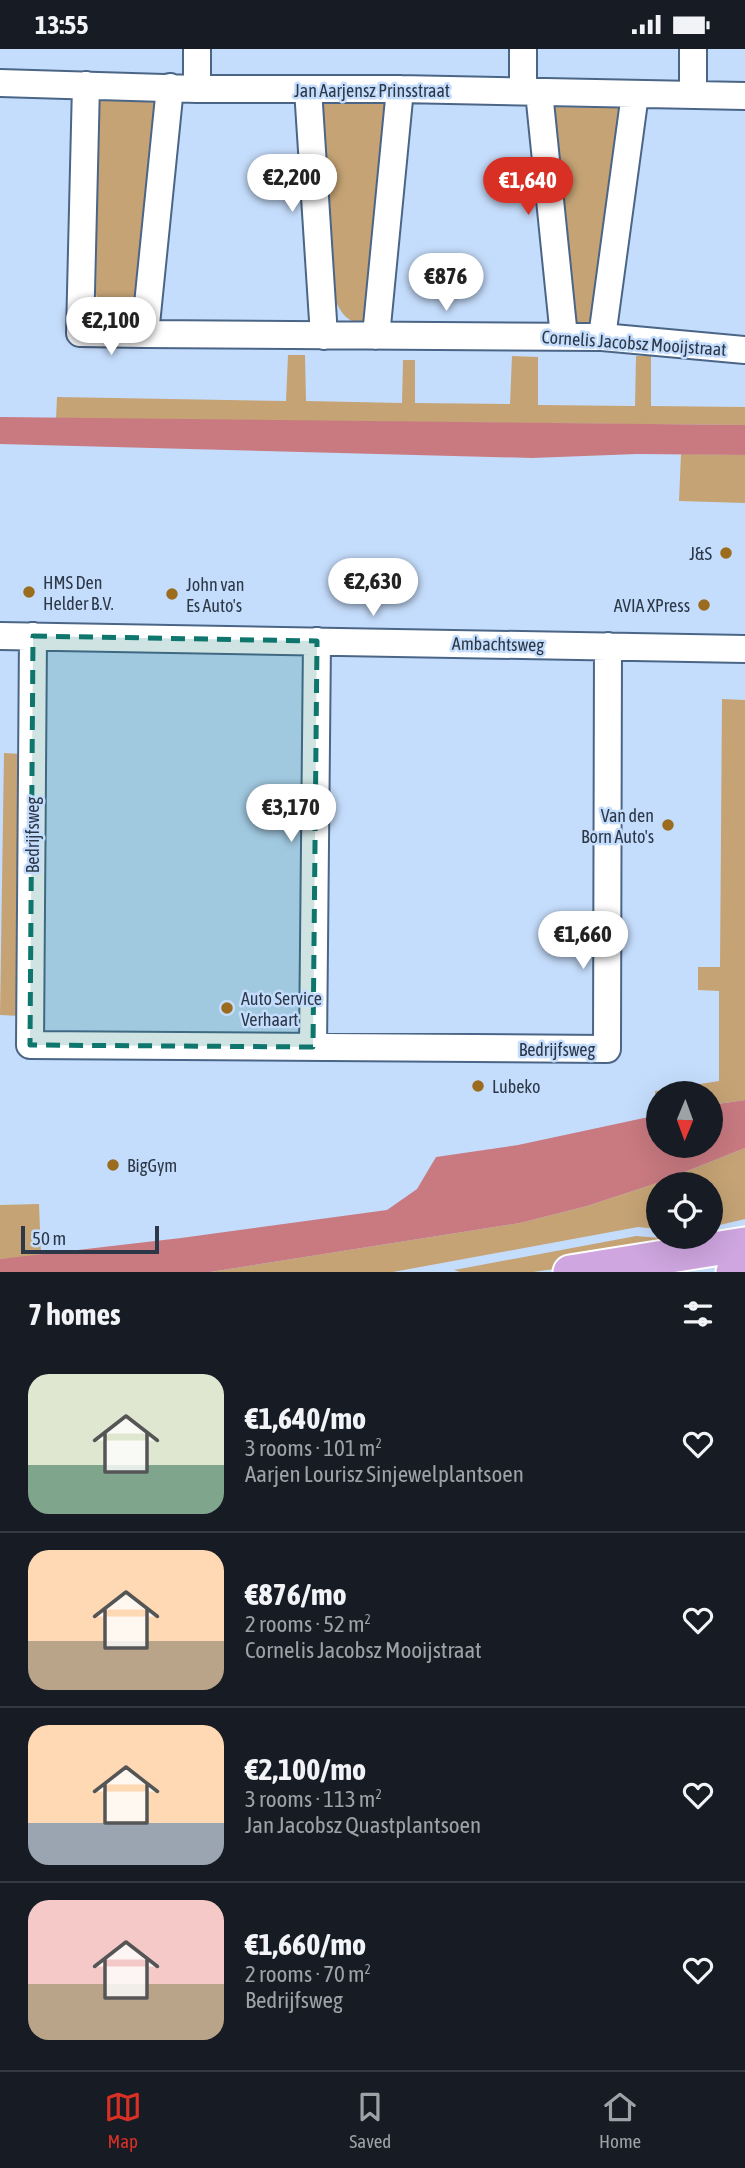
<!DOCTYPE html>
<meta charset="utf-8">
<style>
body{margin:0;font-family:"Asap Condensed",sans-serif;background:#20242c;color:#f1f3f6;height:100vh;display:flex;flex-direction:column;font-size:26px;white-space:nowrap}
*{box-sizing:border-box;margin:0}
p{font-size:23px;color:#9ea1a6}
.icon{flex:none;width:38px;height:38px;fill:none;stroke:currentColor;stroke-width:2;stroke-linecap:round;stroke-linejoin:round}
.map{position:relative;height:1223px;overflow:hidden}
.sheet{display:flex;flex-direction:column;background:#171b24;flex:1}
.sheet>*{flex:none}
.needle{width:46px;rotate:181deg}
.buttons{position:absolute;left:646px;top:1032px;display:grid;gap:14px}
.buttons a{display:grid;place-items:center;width:77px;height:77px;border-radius:50%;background:#171b24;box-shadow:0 7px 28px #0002;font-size:35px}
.scale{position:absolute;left:21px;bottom:18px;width:138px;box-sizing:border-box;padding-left:7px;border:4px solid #2c3847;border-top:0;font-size:19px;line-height:24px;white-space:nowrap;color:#2c3847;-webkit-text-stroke:5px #c5ddfc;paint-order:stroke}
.price{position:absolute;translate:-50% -60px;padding:0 16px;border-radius:24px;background:#fff;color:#222;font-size:23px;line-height:46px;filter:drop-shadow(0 2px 4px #0008)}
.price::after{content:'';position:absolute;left:50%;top:42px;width:21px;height:16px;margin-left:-10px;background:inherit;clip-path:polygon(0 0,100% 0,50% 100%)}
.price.on{background:#d93025;color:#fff}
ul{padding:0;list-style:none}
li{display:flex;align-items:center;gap:21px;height:175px;padding:0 28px}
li+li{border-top:2px solid #363941}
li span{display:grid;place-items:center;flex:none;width:196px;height:140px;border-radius:21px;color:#555}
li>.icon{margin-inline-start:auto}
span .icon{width:84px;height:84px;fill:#fffc;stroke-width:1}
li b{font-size:30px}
h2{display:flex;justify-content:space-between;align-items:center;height:84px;padding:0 28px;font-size:30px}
.status{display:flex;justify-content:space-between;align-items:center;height:49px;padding:0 35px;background:#171b24;direction:ltr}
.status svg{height:19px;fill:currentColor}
.menu{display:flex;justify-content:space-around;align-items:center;height:98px;border-top:2px solid #363941;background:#171b24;font-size:19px;color:#9ea1a6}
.menu a{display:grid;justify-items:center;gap:4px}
.menu .on{color:#d93025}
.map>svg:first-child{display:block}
.green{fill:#c5a375}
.water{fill:#c87a80}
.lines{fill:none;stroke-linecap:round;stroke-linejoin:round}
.minor-casing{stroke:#4b6587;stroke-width:30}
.major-casing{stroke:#fff;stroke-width:37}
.minor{stroke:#fff;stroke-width:26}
.major{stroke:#cfa6e0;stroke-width:33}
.marked{fill:#0f766e;fill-opacity:0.2;stroke:#0f766e;stroke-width:5;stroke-dasharray:14 9;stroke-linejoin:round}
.poi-dot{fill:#9b6c1e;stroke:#c5ddfc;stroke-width:2.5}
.labels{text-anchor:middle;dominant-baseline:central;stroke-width:5;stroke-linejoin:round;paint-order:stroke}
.street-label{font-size:18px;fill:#2c3847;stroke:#c5ddfc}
.poi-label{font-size:18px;fill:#2c3847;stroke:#c5ddfc;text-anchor:start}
</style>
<div class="status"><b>13:55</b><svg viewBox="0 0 49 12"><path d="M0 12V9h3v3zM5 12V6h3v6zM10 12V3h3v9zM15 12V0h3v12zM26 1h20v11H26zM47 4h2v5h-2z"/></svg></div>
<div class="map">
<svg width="745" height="1223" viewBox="0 0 745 1223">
<rect width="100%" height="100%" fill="#c5ddfc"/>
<path class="green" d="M98,50l65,4 -23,199 -10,11c-14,-1 -30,-3 -34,-19z
M320,55h72l-24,217 -9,3c-13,-4 -19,-12 -24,-25z
M553,58l70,1 -27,213 -13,8 -12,-8z
M288,306h17l1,46 96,2 1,-43h12v43l95,1 2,-48 26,1v48l97,1 1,-50h15v50l94,1v18l-689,-6 1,-22 229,4z
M681,405l64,1v48l-66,-2z
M722,650l23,1v400l-34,5 -1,-11h-52l-2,21 -1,-24 64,-10v-90l-21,-1v-23h22z
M4,704l18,1 -2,262 -20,-1z
M745,1099v71l-34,8 -1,-42h-52v44l-20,-2 -245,45h-183l310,-49 67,-17 70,-23z
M39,1155l2,52 -41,3v-54z
M636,1187l47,4 -121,28 -29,4h-73l-6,-2z"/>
<path class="water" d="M0,368l745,8v30l-108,-1 -105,4 -532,-14z
M745,1051v48l-88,35 -70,23 -67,17 -310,49h-210v-13l181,-21 206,-28 30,-21 19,-32 82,-12 140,-30v31h52l1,-41z"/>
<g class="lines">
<g class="minor-casing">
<path id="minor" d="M197,0v40
M0,34l197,6h203l345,7
M86,36l-6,248 65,1 25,-247
M308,40l16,247
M523,42v-42
M539,43l25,245
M693,45v-45
M145,285l457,3 143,13
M376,287l24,-247
M602,288l33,-243
M0,587l745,13
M33,587l-3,409 577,4 1,-403
M313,998l4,-406"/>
</g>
<g class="major-casing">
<path id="major" d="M570,1223l175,-28
M733,1223l12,-3"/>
</g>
<use href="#minor" class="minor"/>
<use href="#major" class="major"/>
</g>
<path class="marked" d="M33,587l284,5 -4,406 -283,-2z"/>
<g class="poi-dot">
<circle cx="726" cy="504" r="7"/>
<circle cx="29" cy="543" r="7"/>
<circle cx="172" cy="545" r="7"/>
<circle cx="704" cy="556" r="7"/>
<circle cx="668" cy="776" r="7"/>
<circle cx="227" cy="959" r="7"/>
<circle cx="478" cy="1037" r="7"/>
<circle cx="113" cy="1116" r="7"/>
</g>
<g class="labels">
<g class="street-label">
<text x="372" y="41">Jan Aarjensz Prinsstraat</text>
<text transform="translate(634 294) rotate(4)">Cornelis Jacobsz Mooijstraat</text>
<text transform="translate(498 595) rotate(1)">Ambachtsweg</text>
<text transform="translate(32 786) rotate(-90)">Bedrijfsweg</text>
<text x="557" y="1000">Bedrijfsweg</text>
</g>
<g class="poi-label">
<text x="712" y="504" text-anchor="end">J&amp;S</text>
<text x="43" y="533">HMS Den<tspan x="43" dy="21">Helder B.V.</tspan></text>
<text x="186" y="535">John van<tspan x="186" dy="21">Es Auto's</tspan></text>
<text x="690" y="556" text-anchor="end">AVIA XPress</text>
<text x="654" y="766" text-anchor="end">Van den<tspan x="654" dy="21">Born Auto's</tspan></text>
<text x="241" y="949">Auto Service<tspan x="241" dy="21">Verhaart</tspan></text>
<text x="492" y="1037">Lubeko</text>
<text x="127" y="1116">BigGym</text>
</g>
</g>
</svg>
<div class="buttons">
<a><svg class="needle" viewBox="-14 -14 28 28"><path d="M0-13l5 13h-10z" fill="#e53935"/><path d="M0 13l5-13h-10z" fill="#9ea1a6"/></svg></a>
<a><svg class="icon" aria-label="locate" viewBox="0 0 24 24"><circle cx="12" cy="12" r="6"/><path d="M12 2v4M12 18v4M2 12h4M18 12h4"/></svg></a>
</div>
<div class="scale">50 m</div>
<b class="price" style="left:292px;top:165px">€2,200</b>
<b class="price on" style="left:528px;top:168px">€1,640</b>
<b class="price" style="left:446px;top:264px">€876</b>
<b class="price" style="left:111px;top:308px">€2,100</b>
<b class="price" style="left:373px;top:569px">€2,630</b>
<b class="price" style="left:291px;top:795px">€3,170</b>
<b class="price" style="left:583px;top:922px">€1,660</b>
</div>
<section class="sheet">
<h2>7 homes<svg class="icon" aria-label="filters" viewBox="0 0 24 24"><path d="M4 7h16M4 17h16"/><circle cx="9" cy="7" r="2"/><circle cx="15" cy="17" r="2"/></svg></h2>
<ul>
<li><span style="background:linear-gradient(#dfe7d0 65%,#7fa58c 0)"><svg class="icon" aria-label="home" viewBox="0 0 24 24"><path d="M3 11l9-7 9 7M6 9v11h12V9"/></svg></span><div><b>€1,640/mo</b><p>3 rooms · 101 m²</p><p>Aarjen Lourisz Sinjewelplantsoen</p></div><svg class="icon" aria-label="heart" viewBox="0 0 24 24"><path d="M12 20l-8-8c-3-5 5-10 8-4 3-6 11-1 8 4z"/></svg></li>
<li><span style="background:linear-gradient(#ffd9b3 65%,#b9a48a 0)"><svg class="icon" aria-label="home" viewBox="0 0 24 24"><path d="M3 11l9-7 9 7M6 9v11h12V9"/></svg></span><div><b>€876/mo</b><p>2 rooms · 52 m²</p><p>Cornelis Jacobsz Mooijstraat</p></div><svg class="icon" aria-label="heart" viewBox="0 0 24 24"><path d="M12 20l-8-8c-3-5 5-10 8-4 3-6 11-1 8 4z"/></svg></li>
<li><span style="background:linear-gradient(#ffd9b3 70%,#9aa5b1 0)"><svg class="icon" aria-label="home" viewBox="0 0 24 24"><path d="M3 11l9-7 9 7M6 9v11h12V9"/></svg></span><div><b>€2,100/mo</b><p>3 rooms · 113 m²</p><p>Jan Jacobsz Quastplantsoen</p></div><svg class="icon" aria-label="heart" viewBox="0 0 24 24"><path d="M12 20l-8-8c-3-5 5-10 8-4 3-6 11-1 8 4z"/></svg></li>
<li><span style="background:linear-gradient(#f6c9c9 60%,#b9a48a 0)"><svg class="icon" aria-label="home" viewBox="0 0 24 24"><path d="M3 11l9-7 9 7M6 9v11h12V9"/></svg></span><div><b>€1,660/mo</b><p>2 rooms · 70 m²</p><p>Bedrijfsweg</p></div><svg class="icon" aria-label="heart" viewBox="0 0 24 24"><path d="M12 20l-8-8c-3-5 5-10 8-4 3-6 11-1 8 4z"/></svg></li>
</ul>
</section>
<nav class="menu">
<a class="on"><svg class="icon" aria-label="map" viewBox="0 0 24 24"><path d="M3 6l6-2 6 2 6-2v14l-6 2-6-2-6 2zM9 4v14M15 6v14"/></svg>Map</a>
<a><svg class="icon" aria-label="saved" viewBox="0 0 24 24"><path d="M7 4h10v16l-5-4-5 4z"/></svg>Saved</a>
<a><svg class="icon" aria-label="home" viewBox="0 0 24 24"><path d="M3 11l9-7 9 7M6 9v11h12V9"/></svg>Home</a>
</nav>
